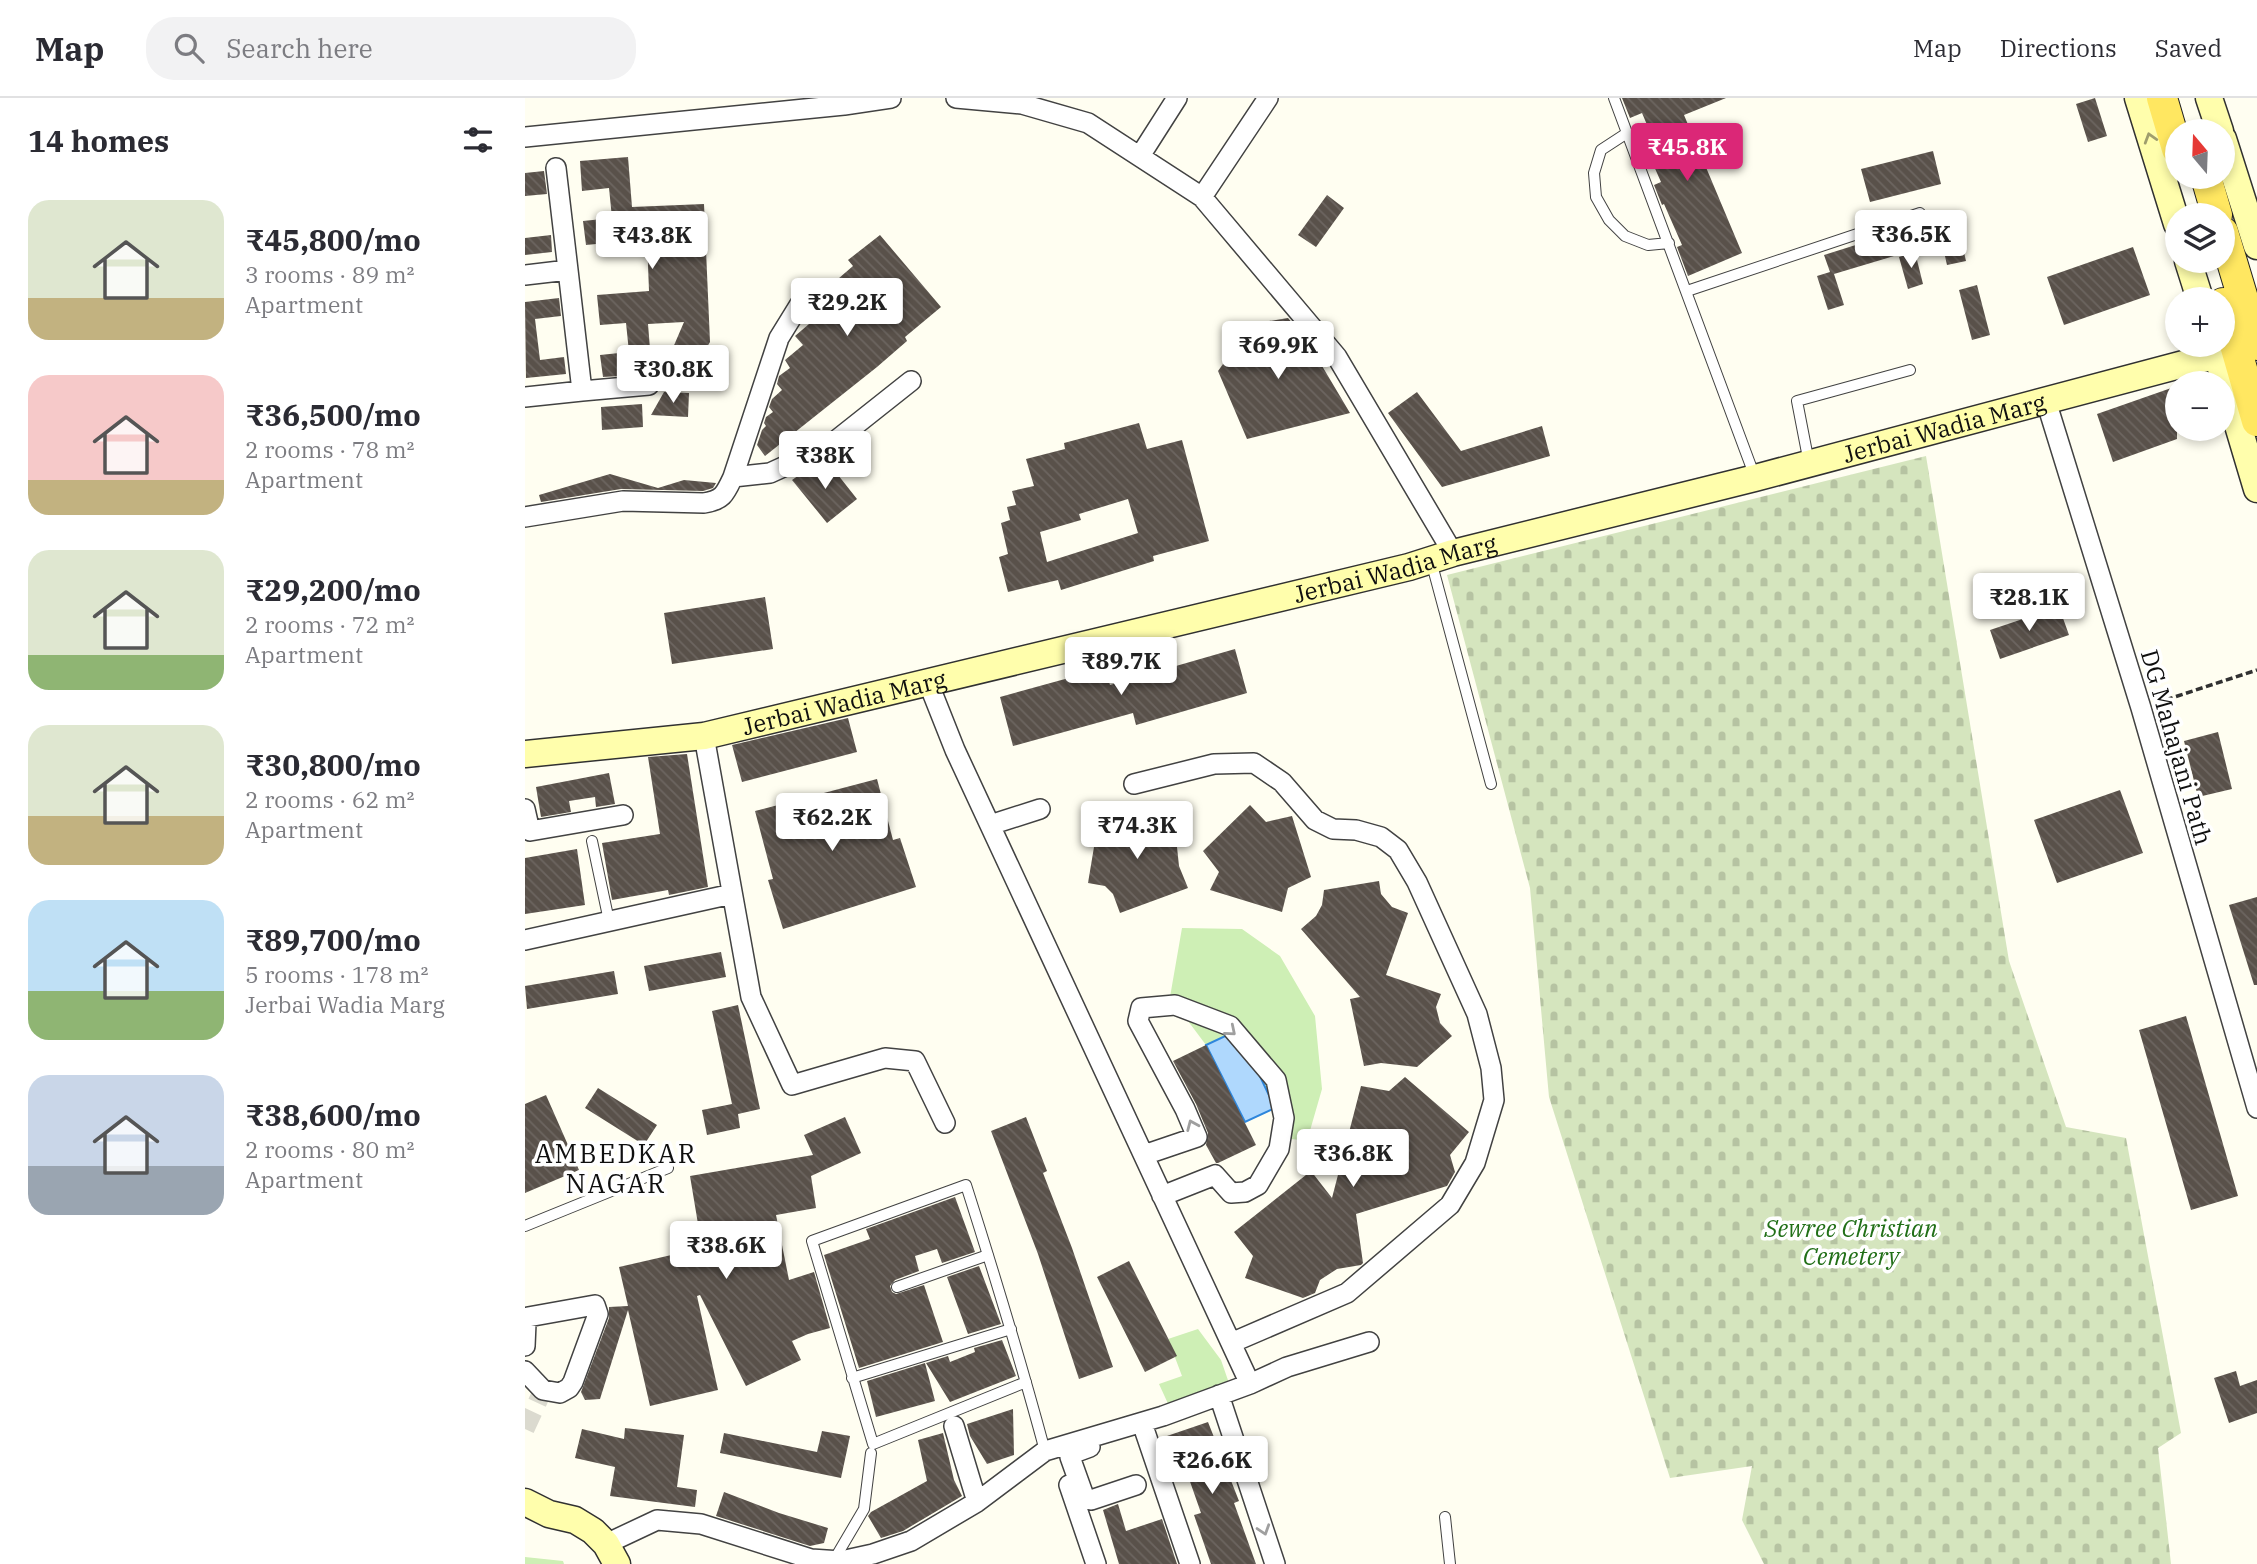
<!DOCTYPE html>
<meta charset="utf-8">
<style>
body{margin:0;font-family:"IBM Plex Serif",serif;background:#f2f2f3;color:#2b2b33;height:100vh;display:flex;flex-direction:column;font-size:26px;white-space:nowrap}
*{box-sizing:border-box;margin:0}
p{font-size:23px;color:#7c7c81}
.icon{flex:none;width:38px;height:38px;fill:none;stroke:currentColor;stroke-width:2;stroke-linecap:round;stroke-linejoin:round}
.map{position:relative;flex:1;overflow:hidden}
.details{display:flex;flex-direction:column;background:#fff;width:525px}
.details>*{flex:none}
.needle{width:46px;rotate:341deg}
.tools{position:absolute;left:1640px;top:21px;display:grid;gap:14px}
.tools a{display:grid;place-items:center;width:70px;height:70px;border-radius:50%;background:#fff;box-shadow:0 4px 10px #0003;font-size:35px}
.price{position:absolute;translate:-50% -60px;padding:0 16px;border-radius:7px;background:#fff;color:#222;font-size:23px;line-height:46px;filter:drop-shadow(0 2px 4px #0008)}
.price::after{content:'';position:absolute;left:50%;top:42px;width:21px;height:16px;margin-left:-10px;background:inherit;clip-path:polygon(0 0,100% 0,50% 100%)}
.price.selected{background:#db2777;color:#fff}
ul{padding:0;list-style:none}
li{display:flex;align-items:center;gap:21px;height:175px;padding:0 28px}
li span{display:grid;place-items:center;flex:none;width:196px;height:140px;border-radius:21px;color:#555}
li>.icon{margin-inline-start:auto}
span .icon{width:84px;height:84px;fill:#fffc;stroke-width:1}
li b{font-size:30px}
h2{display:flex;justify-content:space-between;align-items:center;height:84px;padding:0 28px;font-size:30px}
header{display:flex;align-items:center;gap:42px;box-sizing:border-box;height:98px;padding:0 35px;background:#fff;border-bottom:2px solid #e1e1e2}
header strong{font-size:33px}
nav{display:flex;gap:38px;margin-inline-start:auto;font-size:24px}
.search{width:490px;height:63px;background:#f2f2f3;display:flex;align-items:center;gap:18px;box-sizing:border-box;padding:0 24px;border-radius:28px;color:#7c7c81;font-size:26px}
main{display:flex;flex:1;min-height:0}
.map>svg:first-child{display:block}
.cemetery{fill:url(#cemetery-stones)}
.park{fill:#ceefb5}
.water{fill:#afd8fd;stroke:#2e86dc;stroke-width:2}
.building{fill:url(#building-back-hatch);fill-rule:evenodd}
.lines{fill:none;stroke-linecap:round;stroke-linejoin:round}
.street-tunnel{stroke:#dbdacf;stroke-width:19;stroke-dasharray:19 10;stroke-linecap:butt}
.lane-casing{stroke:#424242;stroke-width:12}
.street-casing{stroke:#424242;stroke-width:22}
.secondary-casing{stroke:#313131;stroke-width:29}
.primary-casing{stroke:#202020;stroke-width:32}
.path{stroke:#313131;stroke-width:3.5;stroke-dasharray:7 3.5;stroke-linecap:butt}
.lane{stroke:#fff;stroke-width:10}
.street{stroke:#fff;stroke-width:19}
.secondary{stroke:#fffeac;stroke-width:26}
.primary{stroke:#ffe761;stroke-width:30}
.oneway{stroke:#9f9e6d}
.oneway2{stroke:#9f9f9f}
.labels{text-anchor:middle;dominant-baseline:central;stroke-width:7;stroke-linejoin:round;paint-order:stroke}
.street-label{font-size:24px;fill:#0f0f0f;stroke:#fff}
.park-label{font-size:24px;font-style:italic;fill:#216f17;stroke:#fff}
.neighbourhood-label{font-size:26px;letter-spacing:2px;fill:#0f0f0f;stroke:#fff}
</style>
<header>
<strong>Map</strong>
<div class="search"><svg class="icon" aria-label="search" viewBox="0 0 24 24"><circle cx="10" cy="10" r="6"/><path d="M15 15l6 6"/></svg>Search here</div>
<nav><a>Map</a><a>Directions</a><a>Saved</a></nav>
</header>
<main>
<section class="details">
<h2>14 homes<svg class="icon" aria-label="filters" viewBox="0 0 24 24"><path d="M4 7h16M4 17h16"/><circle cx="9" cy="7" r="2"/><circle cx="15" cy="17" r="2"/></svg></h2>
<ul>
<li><span style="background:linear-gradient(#dfe7d0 70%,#c2b280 0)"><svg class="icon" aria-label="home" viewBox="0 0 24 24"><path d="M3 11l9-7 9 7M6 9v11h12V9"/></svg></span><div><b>₹45,800/mo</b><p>3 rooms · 89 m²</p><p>Apartment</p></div></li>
<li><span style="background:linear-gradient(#f6c9c9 75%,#c2b280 0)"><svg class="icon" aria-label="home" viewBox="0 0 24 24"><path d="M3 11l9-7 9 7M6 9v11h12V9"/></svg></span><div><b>₹36,500/mo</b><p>2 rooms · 78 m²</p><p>Apartment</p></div></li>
<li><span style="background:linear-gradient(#dfe7d0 75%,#8fb573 0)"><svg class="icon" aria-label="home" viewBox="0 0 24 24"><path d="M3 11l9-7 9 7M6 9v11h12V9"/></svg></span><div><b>₹29,200/mo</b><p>2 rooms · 72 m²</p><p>Apartment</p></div></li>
<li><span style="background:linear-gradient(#dfe7d0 65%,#c2b280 0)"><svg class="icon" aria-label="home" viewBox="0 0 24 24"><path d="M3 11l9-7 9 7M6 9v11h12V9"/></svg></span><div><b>₹30,800/mo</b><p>2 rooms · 62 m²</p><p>Apartment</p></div></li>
<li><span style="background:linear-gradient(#bfe0f5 65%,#8fb573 0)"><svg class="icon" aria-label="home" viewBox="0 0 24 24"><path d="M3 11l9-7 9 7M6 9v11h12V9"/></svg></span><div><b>₹89,700/mo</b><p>5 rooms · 178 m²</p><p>Jerbai Wadia Marg</p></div></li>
<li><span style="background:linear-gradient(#c9d6e8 65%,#9aa5b1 0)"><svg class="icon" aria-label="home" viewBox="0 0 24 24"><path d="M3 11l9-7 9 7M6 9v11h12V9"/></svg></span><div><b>₹38,600/mo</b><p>2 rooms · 80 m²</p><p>Apartment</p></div></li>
</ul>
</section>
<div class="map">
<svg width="1732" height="1466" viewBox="0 0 1732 1466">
<defs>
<pattern id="cemetery-stones" width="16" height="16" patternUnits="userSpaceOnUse" patternTransform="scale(1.75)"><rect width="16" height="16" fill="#d5e5be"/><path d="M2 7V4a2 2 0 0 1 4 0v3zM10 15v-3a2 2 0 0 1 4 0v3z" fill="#b6c3a2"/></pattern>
<pattern id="building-back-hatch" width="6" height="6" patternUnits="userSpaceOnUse" patternTransform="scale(1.75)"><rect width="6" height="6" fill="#59514a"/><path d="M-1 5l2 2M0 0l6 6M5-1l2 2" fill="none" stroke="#6c6560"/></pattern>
</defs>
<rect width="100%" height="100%" fill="#fffef1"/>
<path class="cemetery" d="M1401,358l83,505 57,166 60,11 55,295 -23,15 13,116h-407l-22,-44 10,-54 -82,12 -121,-381 -19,-209 -83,-313z"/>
<path class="park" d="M657,830l60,1 38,27 35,60 7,73 -15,52 -31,-4 -1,-29 -37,-78 -32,15 -36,-48z
M673,1231l23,31 10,29 -61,19 -11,-24 23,-8 -14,-37z
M0,1459l38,4 1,3h-39z"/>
<path class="water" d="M713,932l37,78 -30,14 -39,-77z"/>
<path class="building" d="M1097,0h104l-42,17 58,138 -54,23 -11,-29 5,-2 -18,-41 -2,1 -8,-20 7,-3 -8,-18 9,-4 -20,-47 -12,5z
M1570,0l12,38 -19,6 -12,-38z
M1408,53l8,33 -71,18 -9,-33z
M103,59l4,50 72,-3 6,138 -20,34 -12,-7 7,-13 -13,-6 12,-28 -36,2 4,50 -49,3 -3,-22 29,-3 -3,-29 -26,2 -3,-30 52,-4 -2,-52 -61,6 -3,-24 29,-3 -3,-30 -27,3 -2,-30z
M19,73l3,23 -22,2v-23z
M802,97l17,13 -28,39 -18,-12z
M1430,114l11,49 -19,4 -11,-48z
M1372,134l7,21 -70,21 10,31 -16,5 -11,-34 13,-4 -6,-17z
M26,137l1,17 -27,3v-17z
M355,137l61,72 -36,30 2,4 -30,26 -112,89 -8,-11 5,-15 4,-4 -2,-3 2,-6 7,-5 -4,-5 3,-8 10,-9 -5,-6 2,-8 11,-8 -5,-8 18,-15 -8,-9 14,-12 -4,-5 5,-8 11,-9 -4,-5 36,-31 -5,-6z
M1608,149l17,48 -86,30 -17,-48z
M1390,154l8,32 -15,5 -9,-32z
M1452,187l13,50 -18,5 -13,-50z
M34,200l2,18 -26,3 5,41 24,-3 2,17 -40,4 -1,-76z
M763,220l18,21 44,74 -103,26 -29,-68 18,-25 27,-24z
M1652,288v53l-64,23 -16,-48z
M139,294l25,1 -1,24 -37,-2z
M892,294l44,59 81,-25 8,30 -108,31 -54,-74z
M117,306l1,23 -41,3 -1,-23z
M614,325l8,26 35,-9 27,101 -56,15 1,5 -93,29 -3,-10 -50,12 -9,-35 9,-3 -7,-31 9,-3 -3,-13 9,-2 -4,-14 22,-5 -8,-27 39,-10 -1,-6zM603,401l10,34 -91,29 -7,-30 41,-12 -2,-6z
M302,363l30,38 -30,24 -35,-43 13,-9z
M85,376l48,14 26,-8 32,3 -3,5 -10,3 -82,-2 -80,13 -2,-7z
M240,499l8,52 -101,15 -8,-51z
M1534,509l10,28 -69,24 -10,-29z
M710,551l12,44 -111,32 -3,-12 -120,33 -13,-49 105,-29 5,17z
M323,620l9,34 -115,30 -10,-37z
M1693,634l14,57 -34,8 -14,-56z
M162,656l21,133 -39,8 -1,-5 -56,10 -10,-57 58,-9 -12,-77z
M84,675l6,31 -19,3 -1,-10 -26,4 2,11 -30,5 -5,-30z
M352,681l16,61 7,-2 16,49 -133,42 -15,-49 5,-1 -18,-68z
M1595,692l23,63 -86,30 -23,-63z
M619,707l31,23 4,38 9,22 -68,25 -7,-19 -8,-8 -17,-3 10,-60 20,4 14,-7z
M725,707l16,17 26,-6 19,61 -23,11 -6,24 -72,-22 9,-18 -16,-21z
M52,751l8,56 -60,9v-56z
M854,783l2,13 11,13 16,6 -22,62 55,19 -5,13 4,16 12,13 -35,31 -36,-4 -17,3 -14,-67 10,-2 -59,-68 15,-13 6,-11 2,-15z
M1732,799v88h-3l-25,-80z
M196,854l5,25 -77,14 -5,-25z
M89,873l4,23 -91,15 -2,-23z
M213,907l22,104 -22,5 2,14 -33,7 -5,-25 30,-6 -20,-93z
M1661,918l52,180 -47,14 -52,-180z
M681,947l50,100 -38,18h-2l-10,-18 2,-12 -12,-29 -23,-43z
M880,979l64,55 -19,23 5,17 -8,14 -91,28 7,49 -2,2 -24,4 -17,11 -5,13 -12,5 -58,-20 8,-22 -19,-24 77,-61 21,27 29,-112 28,5z
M73,990l59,37 -13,20 -59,-37z
M21,997l33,75 -54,23v-89z
M320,1019l16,36 -50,23 5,32 -40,7 13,65 25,-8 16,56 -22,6 -16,7 9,19 -55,26 -46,-91 -3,1 21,94 -68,16 -22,-96 -28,89 -15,1 -4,-8 28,-74v-11l19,-1 -9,-39 83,-19 -12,-72 123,-21 -9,-20z
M501,1019l21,54 -4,2 29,75 41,119 -34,12 -41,-125 -47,-123z
M430,1099l20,55 -33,11 -5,-14 -22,7 4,15 -24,9 -5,6 2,6 4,2 28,-9 19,57 -84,26 -35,-113 46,-16 -4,-10z
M604,1163l48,95 -32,16 -48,-95z
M454,1168l22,58 -33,10 -21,-57z
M477,1242l14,36 -66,26 -24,-39 22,-7 2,6 25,-10 -1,-4z
M400,1265l10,38 -59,16 -9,-36z
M1711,1273l4,15 17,-6v33l-28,10 -15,-45z
M488,1311l1,46 -27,9 -17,-28 -3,-12z
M683,1324l31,79 -5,2 22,61h-45l-17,-49 7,-2 -14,-40 -6,3 -14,-40z
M100,1330l59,7 -7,52 20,3 -2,17 -85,-11 5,-29 -40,-9 7,-29 42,10z
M297,1333l28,5 -9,42 -121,-25 4,-20 93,19z
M418,1335l11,47 8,16 -59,35 -22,7 -13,-22 3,-4 56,-31 -9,-41z
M199,1394l55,21 49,15 -4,15 -14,3 -94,-30z
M593,1406l8,27 36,-12 15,45h-58l-16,-54z"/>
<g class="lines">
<path class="street-tunnel" d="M0,1331l18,-39"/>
<g class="lane-casing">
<path id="lane" d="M1089,0l141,379
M1102,35l-26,17 -7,23 2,24 13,23 16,16 23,9 21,-2
M1162,193l233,-78
M1284,365l-12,-62 113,-31
M906,463l60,223
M67,743l17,80
M0,1128l143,-58
M372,1189l91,-32
M327,1280l159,-49
M501,1284l-153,62 -61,-203 154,-56c28,88 55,177 79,266
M920,1419l5,47
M309,1462l30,-51 7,-56"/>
</g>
<g class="street-casing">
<path id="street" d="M431,0l66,6 66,19 114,74 135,160 116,196
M0,39l319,-32 47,-7
M615,58l37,-58
M677,99l66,-99
M0,177l43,-5 -12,-102
M57,293l67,-6
M0,299l57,-6 -14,-121
M1521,303l95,307 116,400
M208,379l46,-139 21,-34
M0,419l98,-16 81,2c19,-3 21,-9 29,-26l37,-4 59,-27 82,-65
M403,584l27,68 295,634
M179,638l47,261 41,88 93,-27 30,3 30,62
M609,686l80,-20 40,-1 28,19 33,38 18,9 23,1 25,7 17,13 19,32 60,132 14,54 3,32 -19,63 -25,42 -103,88 -116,50
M0,711l5,22 93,-16
M465,727l50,-16
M0,842l207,-46
M619,1057l53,-18 -12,-28 -47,-88 3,-13 34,-3 55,21 46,54 8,38 -5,31 -21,36 -13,7 -14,1 -16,-18 -53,21
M0,1248l1,-23 2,-6 67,-12 3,9 -25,68 -4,6 -9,5 -17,-3 -18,-19
M694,1297l56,169
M617,1325l48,141
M429,1328l23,76
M565,1349l-19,7 -1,3 15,42 6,1 45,-15
M544,1387l27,79
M81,1446l51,-24 44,4 110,35 30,2 32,-7 38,-13 66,-39 68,-51 118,-35 87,-32 37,-17 82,-25"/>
</g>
<g class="secondary-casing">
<g id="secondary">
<path d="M1613,0l39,126"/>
<path d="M1684,0l11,33"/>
<path d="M1698,41l34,107"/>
<path d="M1663,163l12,38"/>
<path d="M1689,247l43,144"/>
<path id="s1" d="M0,656l179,-18 705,-169 44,-14 302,-75 500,-133"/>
<path d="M0,1404l24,12 26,6 18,11 13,13 11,20"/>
</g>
</g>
<g class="primary-casing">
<path id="primary" d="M1637,0l15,51
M1681,79l11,38
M1698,134l34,113
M1698,205l34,118"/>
</g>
<path class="path" d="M1631,605l101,-33"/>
<use href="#lane" class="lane"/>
<use href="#street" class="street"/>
<use href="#secondary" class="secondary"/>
<use href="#primary" class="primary"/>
</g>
<defs><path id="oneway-chevron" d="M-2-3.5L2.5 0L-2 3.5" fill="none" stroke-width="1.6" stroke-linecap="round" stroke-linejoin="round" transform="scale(1.75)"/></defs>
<use class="oneway" href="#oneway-chevron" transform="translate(1625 40) rotate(-107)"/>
<g class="oneway2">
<use href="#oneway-chevron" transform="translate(706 933) rotate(40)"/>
<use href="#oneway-chevron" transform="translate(667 1027) rotate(-113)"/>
<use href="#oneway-chevron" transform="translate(739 1432) rotate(72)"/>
</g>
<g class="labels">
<g class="street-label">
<text stroke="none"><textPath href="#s1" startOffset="1458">Jerbai Wadia Marg</textPath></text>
<text stroke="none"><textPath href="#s1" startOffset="891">Jerbai Wadia Marg</textPath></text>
<text stroke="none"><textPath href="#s1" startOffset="324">Jerbai Wadia Marg</textPath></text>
<text transform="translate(1652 649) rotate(74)">DG Mahajani Path</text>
</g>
<g class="park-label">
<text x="1326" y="1130">Sewree Christian<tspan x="1326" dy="28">Cemetery</tspan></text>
</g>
<g class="neighbourhood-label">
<text x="91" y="1055">AMBEDKAR<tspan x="91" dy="30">NAGAR</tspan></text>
</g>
</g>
</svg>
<div class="tools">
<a><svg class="needle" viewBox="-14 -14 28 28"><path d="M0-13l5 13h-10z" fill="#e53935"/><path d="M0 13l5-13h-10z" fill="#7c7c81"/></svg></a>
<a><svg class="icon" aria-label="layers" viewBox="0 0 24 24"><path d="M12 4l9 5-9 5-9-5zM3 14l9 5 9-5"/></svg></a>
<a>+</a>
<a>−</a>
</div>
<b class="price selected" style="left:1162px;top:85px">₹45.8K</b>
<b class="price" style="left:1386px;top:172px">₹36.5K</b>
<b class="price" style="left:127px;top:173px">₹43.8K</b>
<b class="price" style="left:322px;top:240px">₹29.2K</b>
<b class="price" style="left:753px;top:283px">₹69.9K</b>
<b class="price" style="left:148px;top:307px">₹30.8K</b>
<b class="price" style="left:300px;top:393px">₹38K</b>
<b class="price" style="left:1504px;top:535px">₹28.1K</b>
<b class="price" style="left:596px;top:599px">₹89.7K</b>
<b class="price" style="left:307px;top:755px">₹62.2K</b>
<b class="price" style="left:612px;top:763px">₹74.3K</b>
<b class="price" style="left:828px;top:1091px">₹36.8K</b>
<b class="price" style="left:201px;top:1183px">₹38.6K</b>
<b class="price" style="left:687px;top:1398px">₹26.6K</b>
</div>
</main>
